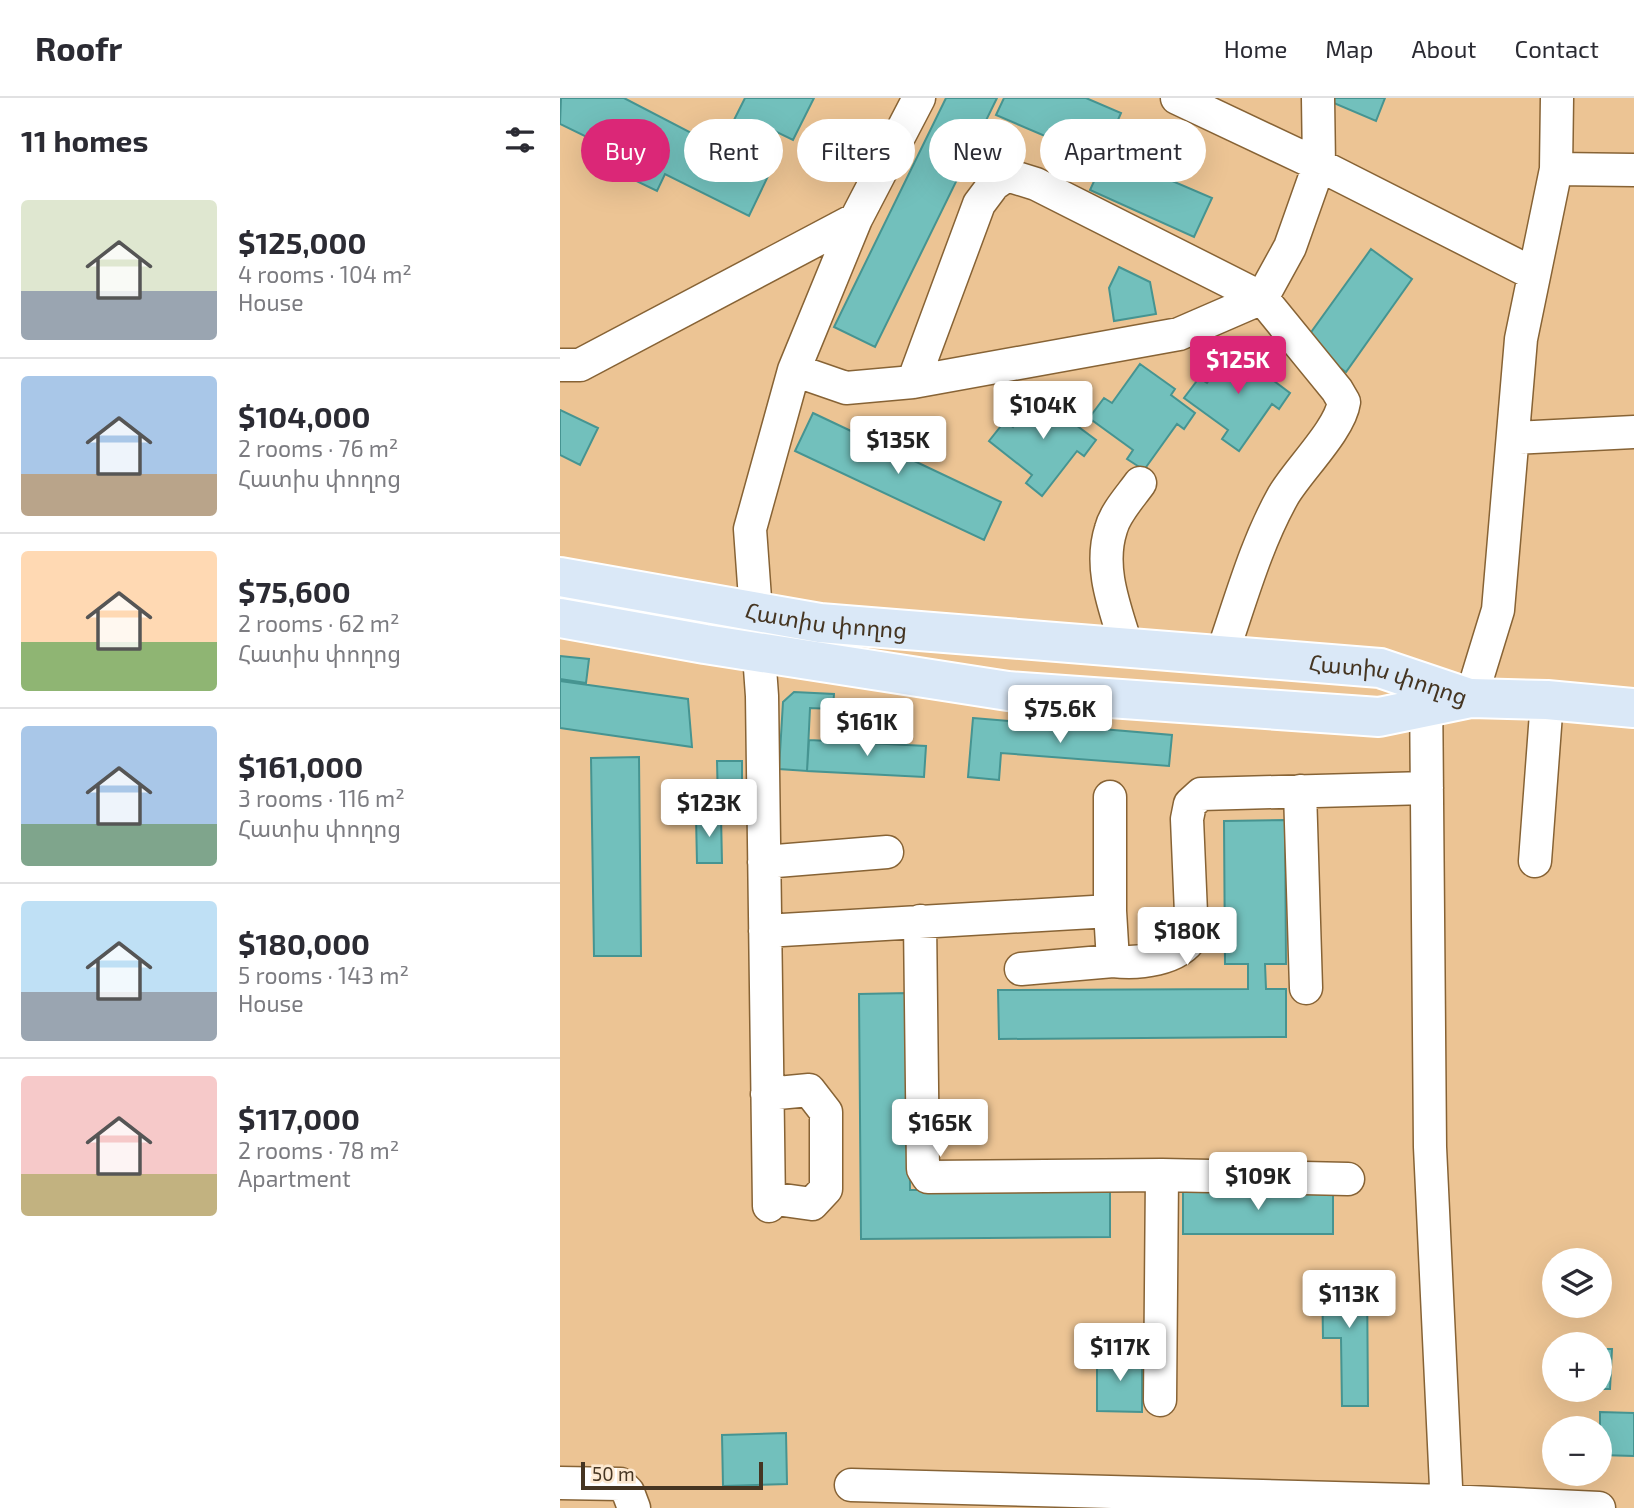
<!DOCTYPE html>
<meta charset="utf-8">
<style>
body{margin:0;font-family:"Exo 2","Noto Sans Armenian",sans-serif;background:#f7f7f7;color:#2b2b33;height:100vh;display:flex;flex-direction:column;font-size:26px;white-space:nowrap}
*{box-sizing:border-box;margin:0}
p{font-size:23px;color:#7c7c81}
.icon{flex:none;width:38px;height:38px;fill:none;stroke:currentColor;stroke-width:2;stroke-linecap:round;stroke-linejoin:round}
.map{position:relative;flex:1;overflow:hidden}
.details{display:flex;flex-direction:column;background:#fff;width:560px}
.details>*{flex:none}
.banner{position:absolute;left:21px;top:21px;width:665px;height:63px;display:flex;gap:14px}
.buttons{position:absolute;left:982px;top:1150px;display:grid;gap:14px}
.buttons a{display:grid;place-items:center;width:70px;height:70px;border-radius:50%;background:#fff;box-shadow:0 7px 28px #0002;font-size:35px}
.scale{position:absolute;left:21px;bottom:18px;width:182px;box-sizing:border-box;padding-left:7px;border:4px solid #453522;border-top:0;font-size:19px;line-height:24px;white-space:nowrap;color:#453522;-webkit-text-stroke:5px #fde9d1;paint-order:stroke}
.price{position:absolute;translate:-50% -60px;padding:0 16px;border-radius:7px;background:#fff;color:#222;font-size:23px;line-height:46px;filter:drop-shadow(0 2px 4px #0008)}
.price::after{content:'';position:absolute;left:50%;top:42px;width:21px;height:16px;margin-left:-10px;background:inherit;clip-path:polygon(0 0,100% 0,50% 100%)}
.price.on{background:#db2777;color:#fff}
ul{padding:0;list-style:none}
li{display:flex;align-items:center;gap:21px;height:175px;padding:0 21px}
li+li{border-top:2px solid #e1e1e2}
li span{display:grid;place-items:center;flex:none;width:196px;height:140px;border-radius:7px;color:#555}
li>.icon{margin-inline-start:auto}
span .icon{width:84px;height:84px;fill:#fffc;stroke-width:1}
li b{font-size:30px}
h2{display:flex;justify-content:space-between;align-items:center;height:84px;padding:0 21px;font-size:30px}
.chip{padding:0 24px;border-radius:32px;background:#fff;box-shadow:0 7px 28px #0002;font-size:24px;line-height:63px}
.chip.on{background:#db2777;color:#fff}
header{display:flex;align-items:center;gap:42px;box-sizing:border-box;height:98px;padding:0 35px;background:#fff;border-bottom:2px solid #e1e1e2}
header strong{font-size:33px}
nav{display:flex;gap:38px;margin-inline-start:auto;font-size:24px}
main{display:flex;flex:1;min-height:0}
.map>svg:first-child{display:block}
.building{fill:#72c0bc;stroke:#469491;stroke-width:2}
.lines{fill:none;stroke-linecap:round;stroke-linejoin:round}
.minor-casing{stroke:#876335;stroke-width:35}
.major-casing{stroke:#fff;stroke-width:42}
.minor{stroke:#fff;stroke-width:32}
.major{stroke:#dae8f7;stroke-width:38}
.labels{text-anchor:middle;dominant-baseline:central;stroke-width:5;stroke-linejoin:round;paint-order:stroke}
.street-label{font-size:23px;fill:#453522;stroke:#fde9d1}
</style>
<header>
<strong>Roofr</strong>
<nav><a>Home</a><a>Map</a><a>About</a><a>Contact</a></nav>
</header>
<main>
<section class="details">
<h2>11 homes<svg class="icon" aria-label="filters" viewBox="0 0 24 24"><path d="M4 7h16M4 17h16"/><circle cx="9" cy="7" r="2"/><circle cx="15" cy="17" r="2"/></svg></h2>
<ul>
<li><span style="background:linear-gradient(#dfe7d0 65%,#9aa5b1 0)"><svg class="icon" aria-label="home" viewBox="0 0 24 24"><path d="M3 11l9-7 9 7M6 9v11h12V9"/></svg></span><div><b>$125,000</b><p>4 rooms · 104 m²</p><p>House</p></div></li>
<li><span style="background:linear-gradient(#a9c7e8 70%,#b9a48a 0)"><svg class="icon" aria-label="home" viewBox="0 0 24 24"><path d="M3 11l9-7 9 7M6 9v11h12V9"/></svg></span><div><b>$104,000</b><p>2 rooms · 76 m²</p><p>Հատիս փողոց</p></div></li>
<li><span style="background:linear-gradient(#ffd9b3 65%,#8fb573 0)"><svg class="icon" aria-label="home" viewBox="0 0 24 24"><path d="M3 11l9-7 9 7M6 9v11h12V9"/></svg></span><div><b>$75,600</b><p>2 rooms · 62 m²</p><p>Հատիս փողոց</p></div></li>
<li><span style="background:linear-gradient(#a9c7e8 70%,#7fa58c 0)"><svg class="icon" aria-label="home" viewBox="0 0 24 24"><path d="M3 11l9-7 9 7M6 9v11h12V9"/></svg></span><div><b>$161,000</b><p>3 rooms · 116 m²</p><p>Հատիս փողոց</p></div></li>
<li><span style="background:linear-gradient(#bfe0f5 65%,#9aa5b1 0)"><svg class="icon" aria-label="home" viewBox="0 0 24 24"><path d="M3 11l9-7 9 7M6 9v11h12V9"/></svg></span><div><b>$180,000</b><p>5 rooms · 143 m²</p><p>House</p></div></li>
<li><span style="background:linear-gradient(#f6c9c9 70%,#c2b280 0)"><svg class="icon" aria-label="home" viewBox="0 0 24 24"><path d="M3 11l9-7 9 7M6 9v11h12V9"/></svg></span><div><b>$117,000</b><p>2 rooms · 78 m²</p><p>Apartment</p></div></li>
</ul>
</section>
<div class="map">
<svg width="1074" height="1410" viewBox="0 0 1074 1410">
<rect width="100%" height="100%" fill="#ecc494"/>
<path class="building" d="M1,0h63l96,50 25,-50h69l-21,42 -37,-18 -17,35 31,15 -21,44 -84,-42 -8,17 -33,-16 8,-16 -72,-35z
M386,0h51l-122,249 -41,-20z
M444,0h82l35,15 -20,47 -105,-45z
M770,0h55l-9,23 -47,-20z
M547,55l105,45 -18,39 -104,-47z
M811,151l41,30 -66,93 -42,-30z
M559,169l31,15 6,32 -42,7 -5,-33z
M675,246l35,25 -4,6 24,18 -11,16 -7,-5 -33,47 -17,-12 6,-9 -44,-32 15,-20 8,5z
M580,266l35,25 -4,6 24,18 -11,16 -7,-5 -33,46 -17,-11 6,-9 -44,-32 15,-20 8,5z
M483,291l34,27 -5,6 24,18 -12,16 -7,-5 -35,45 -16,-13 6,-8 -43,-34 16,-20 8,6z
M0,312l38,18 -18,37 -20,-10z
M253,315l188,89 -17,38 -189,-89z
M0,558l29,3 -3,24 -26,-4z
M0,583l128,18 4,48 -132,-19z
M234,594l40,2 -1,15 -23,-1 -3,63 -28,-2 4,-67z
M413,620l199,17 -3,31 -168,-13 -2,27 -31,-3z
M249,642l117,6 -2,31 -117,-6z
M79,659l2,199h-47l-3,-198z
M157,663h25v42l-24,1z
M161,717l1,48h-25l-1,-47z
M725,722l1,144h-21l1,25h20v48l-287,2 -1,-49 250,-1v-25h-23l-1,-143z
M349,895l1,197 200,-1v48l-249,2 -2,-245z
M623,1091l150,1v44h-150z
M807,1174l1,134h-26l-1,-68h-18l-1,-65z
M1040,1251h12l-2,40h-10z
M537,1257h45v57l-45,-1z
M1040,1314l34,1v43l-34,-1z
M226,1335l1,51 -64,2 -1,-51z"/>
<g class="lines">
<g class="minor-casing">
<path id="minor" d="M617,0l142,67 215,109
M996,71l78,1
M0,267h20l276,-146
M234,272l52,18 67,-6 266,-48 83,-36 28,-51 29,-82 -1,-67
M353,284l66,-178 15,-20 13,-9 29,9 226,114 75,92 7,12c-4,28 -46,68 -61,94 -28,50 -43,107 -62,161
M954,340l120,-6
M567,550c-11,-38 -29,-79 -16,-119 4,-16 19,-32 29,-46
M866,587l4,462 17,361
M911,600l27,-88 23,-271 35,-170 1,-71
M740,693l6,197
M550,699v114l3,50c26,3 65,-1 79,-24l-5,-118 3,-15 11,-10 226,-6
M975,763l12,-161
M204,764l123,-10
M360,823l3,248 5,8 234,-2 186,4
M205,833l345,-20
M461,871l92,-8
M207,996l42,-4 17,22v77l-14,15 -43,-6
M209,1108l-7,-510 -12,-167 44,-159 62,-151 63,-121
M600,1302l2,-225
M0,1385l60,1 8,8 6,16
M291,1387l596,16 152,7"/>
</g>
<g class="major-casing">
<g id="major">
<path id="s1" d="M0,479l260,46 560,45 89,30"/>
<path d="M0,520l145,26 303,47 371,26 92,-19 76,2 87,8"/>
</g>
</g>
<use href="#minor" class="minor"/>
<use href="#major" class="major"/>
</g>
<g class="labels">
<g class="street-label">
<text stroke="none"><textPath href="#s1" startOffset="270">Հատիս փողոց</textPath></text>
<text stroke="none"><textPath href="#s1" startOffset="836">Հատիս փողոց</textPath></text>
</g>
</g>
</svg>
<div class="buttons">
<a><svg class="icon" aria-label="layers" viewBox="0 0 24 24"><path d="M12 4l9 5-9 5-9-5zM3 14l9 5 9-5"/></svg></a>
<a>+</a>
<a>−</a>
</div>
<div class="scale">50 m</div>
<b class="price on" style="left:678px;top:298px">$125K</b>
<b class="price" style="left:483px;top:343px">$104K</b>
<b class="price" style="left:338px;top:378px">$135K</b>
<b class="price" style="left:500px;top:647px">$75.6K</b>
<b class="price" style="left:307px;top:660px">$161K</b>
<b class="price" style="left:149px;top:741px">$123K</b>
<b class="price" style="left:627px;top:869px">$180K</b>
<b class="price" style="left:380px;top:1061px">$165K</b>
<b class="price" style="left:698px;top:1114px">$109K</b>
<b class="price" style="left:789px;top:1232px">$113K</b>
<b class="price" style="left:560px;top:1285px">$117K</b>
<div class="banner">
<a class="chip on">Buy</a>
<a class="chip">Rent</a>
<a class="chip">Filters</a>
<a class="chip">New</a>
<a class="chip">Apartment</a>
</div>
</div>
</main>
